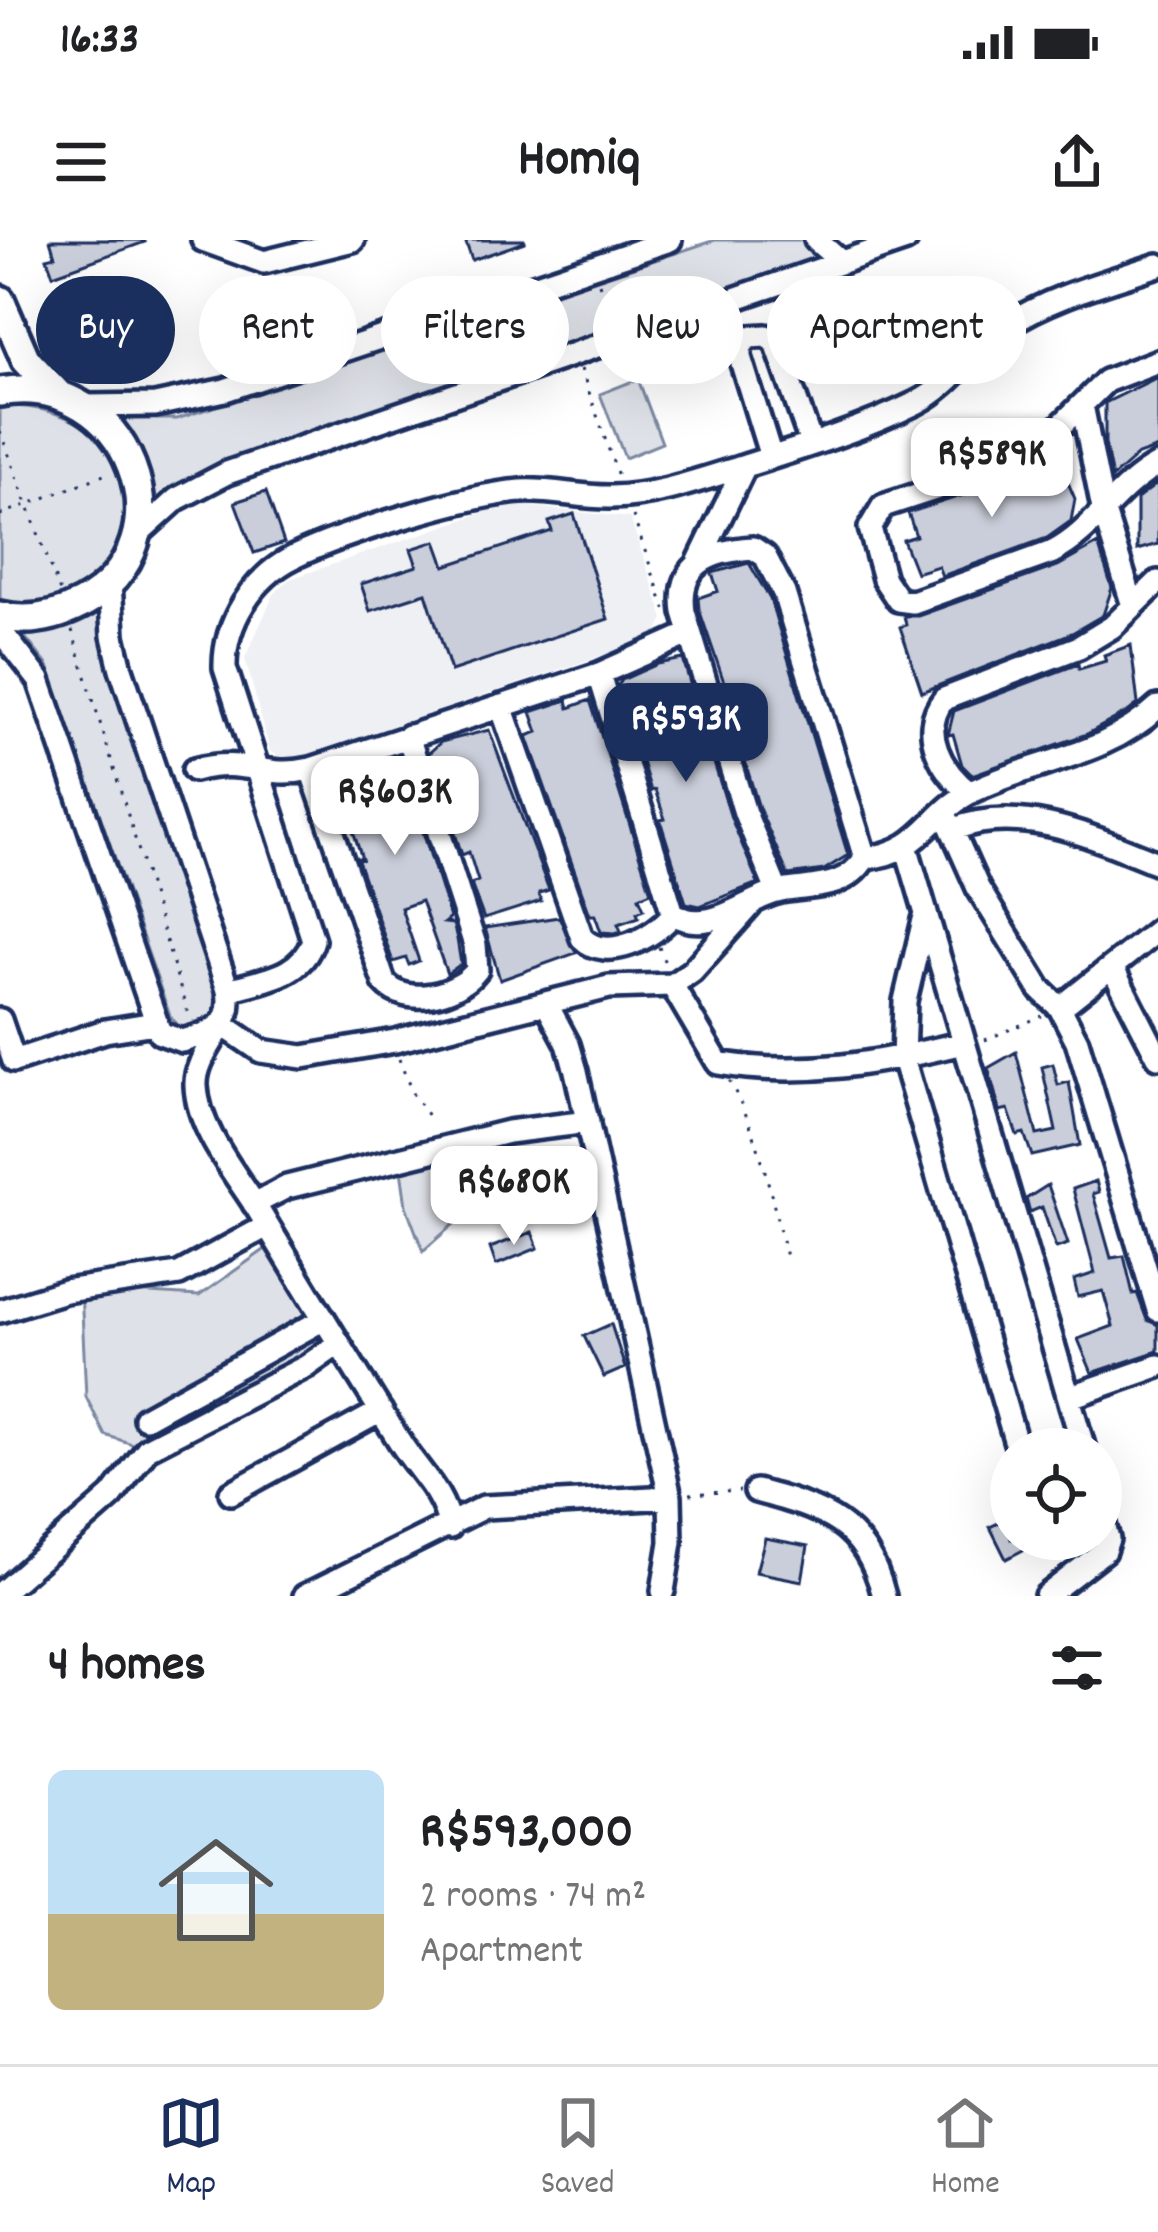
<!DOCTYPE html>
<meta charset="utf-8">
<style>
body{margin:0;font-family:Dekko,sans-serif;background:#f2f2f2;color:#202124;height:100vh;display:flex;flex-direction:column;font-size:45px;white-space:nowrap}
*{box-sizing:border-box;margin:0}
p{font-size:39px;color:#757577}
.icon{flex:none;width:66px;height:66px;fill:none;stroke:currentColor;stroke-width:2;stroke-linecap:round;stroke-linejoin:round}
.map{position:relative;height:1356px;overflow:hidden}
.details{display:flex;flex-direction:column;background:#fff;flex:1}
.details>*{flex:none}
.guide{position:absolute;left:36px;top:36px;width:1086px;height:108px;display:flex;gap:24px}
.buttons{position:absolute;left:990px;top:1188px;display:grid;gap:24px}
.buttons a{display:grid;place-items:center;width:132px;height:132px;border-radius:50%;background:#fff;box-shadow:0 12px 48px #0002;font-size:60px}
.price{position:absolute;translate:-50% -102px;padding:0 27px;border-radius:24px;background:#fff;color:#222;font-size:39px;line-height:78px;filter:drop-shadow(0 3px 6px #0008)}
.price::after{content:'';position:absolute;left:50%;top:72px;width:36px;height:27px;margin-left:-18px;background:inherit;clip-path:polygon(0 0,100% 0,50% 100%)}
.price.active{background:#1b2f5e;color:#fff}
ul{padding:0;list-style:none}
li{display:flex;align-items:center;gap:36px;height:300px;padding:0 48px}
li+li{border-top:3px solid #e0e0e0}
li span{display:grid;place-items:center;flex:none;width:336px;height:240px;border-radius:18px;color:#555}
li>.icon{margin-inline-start:auto}
span .icon{width:144px;height:144px;fill:#fffc;stroke-width:1}
li b{font-size:51px}
h2{display:flex;justify-content:space-between;align-items:center;height:144px;padding:0 48px;font-size:51px}
.pill{padding:0 42px;border-radius:54px;background:#fff;box-shadow:0 12px 48px #0002;font-size:42px;line-height:108px}
.pill.active{background:#1b2f5e;color:#fff}
.status{display:flex;justify-content:space-between;align-items:center;height:84px;padding:0 60px;background:#fff;direction:ltr}
.status svg{height:33px;fill:currentColor}
header{display:flex;justify-content:space-between;align-items:center;height:156px;padding:0 48px;background:#fff;font-size:54px;font-weight:800}
.tab-bar{display:flex;justify-content:space-around;align-items:center;height:168px;border-top:3px solid #e0e0e0;background:#fff;font-size:33px;color:#757577}
.tab-bar a{display:grid;justify-items:center;gap:6px}
.tab-bar .active{color:#1b2f5e}
.map>svg:first-child{display:block}
.built{fill:#eff0f4}
.green{fill:#dee1e7;stroke:#7c88a2;stroke-width:3}
.building{fill:#caceda;stroke:#1b2f5e;stroke-width:3}
.lines{fill:none;stroke-linecap:round;stroke-linejoin:round}
.minor-casing{stroke:#1b2f5e;stroke-width:30}
.major-casing{stroke:#1b2f5e;stroke-width:36}
.path{stroke:#1b2f5e;stroke-width:3;stroke-dasharray:3 9;stroke-linecap:butt}
.minor{stroke:#fff;stroke-width:21}
.major{stroke:#fff;stroke-width:27}
</style>
<div class="status"><b>16:33</b><svg viewBox="0 0 49 12"><path d="M0 12V9h3v3zM5 12V6h3v6zM10 12V3h3v9zM15 12V0h3v12zM26 1h20v11H26zM47 4h2v5h-2z"/></svg></div>
<header><svg class="icon" aria-label="menu" viewBox="0 0 24 24"><path d="M4 6h16M4 12h16M4 18h16"/></svg>Homiq<svg class="icon" aria-label="share" viewBox="0 0 24 24"><path d="M12 15V3M7 8l5-5 5 5M5 13v7h14v-7"/></svg></header>
<div class="map">
<svg width="1158" height="1356" viewBox="0 0 1158 1356">
<rect width="100%" height="100%" fill="#fff"/>
<filter id="ink" filterUnits="userSpaceOnUse"><feTurbulence type="fractalNoise" baseFrequency=".00833" numOctaves="2"/><feDisplacementMap in="SourceGraphic" scale="24" xChannelSelector="R" yChannelSelector="G"/><feConvolveMatrix kernelMatrix="1 2 1 2 8 2 1 2 1" color-interpolation-filters="sRGB"/></filter>
<g filter="url(#ink)">
<path class="built" d="M525,266l105,12 34,101 -10,19 -367,123 -17,-10 -25,-93 29,-64 16,-15 198,-68z"/>
<path class="green" d="M715,0h92l12,25 -665,242c-5,-35 -14,-61 -38,-88h61z
M638,139l24,64 -37,15 -25,-64z
M14,166c169,9 127,226 -14,195v-192z
M101,364l1,33 121,359 -10,28 -30,8 -13,-16 -122,-350 -31,-39c36,2 56,0 84,-23z
M456,919l6,58 -39,34 -17,-45 -5,-36z
M267,1008l60,98 -195,98 -27,-9 -19,-38 -5,-108 118,7z"/>
<path class="building" d="M50,0h94l1,2 -92,33 -6,-17 8,-2z
M465,0h59l1,2 -53,18z
M1158,137v71l-20,7 -26,23 -7,-35v-40z
M1055,212l20,47 -4,22 -24,17 -105,38 -4,-10 -22,7 -13,-33 13,-4 -8,-23 111,-36z
M1158,243v61l-21,6v-51z
M266,252l18,51 -30,10 -19,-51z
M574,274l34,105 -157,52 -25,-78 -56,18 -9,-27 56,-18 -6,-17 25,-8 9,25 107,-35 -3,-9z
M1098,304l14,44 -9,27 -31,18 -150,59 -22,-65 6,-2 -2,-9h14l140,-50z
M749,323l21,36 78,256 -24,15 -36,5 -29,-67 -35,-116 3,-1 -28,-82 -1,-11 20,-7 -6,-18z
M1131,405l7,59 -9,7 -42,23 -115,41 -10,-10 -9,-31 -5,1 6,-24 124,-47 1,5 27,-8 -2,-6z
M683,419l9,31 -7,2 7,21 6,-2 33,107 27,65 -58,23 -14,-3 -26,-83 5,-1 -10,-29 -4,1 -23,-75 6,-2 -7,-22 -6,2 -3,-8 4,-6 36,-16z
M567,460l2,8 21,-8 61,192 -12,5 5,12 -7,3 2,5 -21,7 3,7 -6,2 -14,-1 -6,-17h-5l-63,-179 11,-4 -7,-20z
M489,490l60,160 -10,3 2,8 -57,18 -13,-35 7,-3 -9,-29 -7,3 -33,-102 12,-11z
M392,518l7,23 7,-3 44,140 -6,5 9,1 4,15 4,25 -14,10 -26,-73 -20,7 18,53 -10,4 -3,-7 -13,4 -36,-104 5,1 -10,-32 -5,1 -14,-41 4,-11z
M559,677l17,36 -76,27 -15,-52z
M1016,812l21,83 19,-4 -14,-64 11,-3 5,21 11,-3 11,63 -48,11 -8,-23 -7,2 -9,-26 -8,2 -12,-43z
M1096,941l3,11 -6,2 18,64 13,-2 9,38 4,-1 10,27 11,5v26l-66,22 -14,-34 35,-13 -10,-35 -25,6 -4,-17 21,-7 -22,-84z
M1048,945l20,59 -12,4 -14,-41 -12,5 -4,-13z
M532,992l6,16 -42,17 -6,-17z
M611,1084l14,44 -21,9 -20,-41z
M1011,1277v22h11l5,9 -21,11 -16,-32z
M765,1298l43,8 -6,35 -46,-9z"/>
<g class="lines">
<g class="minor-casing">
<path id="minor" d="M203,0l61,22 89,-22
M816,0l24,21
M1158,121l-52,20 -65,64 -27,18 -131,43 -13,22 14,51 14,21 15,2 140,-50c41,-21 63,-65 105,-87
M1082,165l21,104 30,97
M87,166l68,-1 70,-15 445,-150
M771,217l-31,-100v-10l9,-10 17,-1 10,7 35,100
M135,297l42,-38 50,-26 679,-233
M698,323l47,-97
M0,390l39,50 121,353 22,8c31,-9 52,-15 46,-51l-107,-321 -8,-33 -3,-55
M501,466l81,232c25,25 73,-1 91,-24l-74,-240
M311,529l73,213c22,26 74,13 93,-12l-2,-25 -67,-209
M194,530c53,-14 68,10 117,-1l288,-95 90,-40
M970,553c-28,-21 -52,-62 -26,-94l135,-52 33,-20 46,-45
M945,574l33,74 62,101 20,19 17,33 81,269
M954,589c68,-26 141,9 204,34
M907,609l177,600
M777,651l-32,-78 -61,-201c-7,-49 26,-61 69,-64l12,8 19,37 81,265
M673,674c38,22 73,-16 108,-23 33,-6 64,-1 84,-33 59,-6 63,-44 108,-67 64,-31 132,-34 185,-84
M924,680l-19,81 -2,57 113,385
M1113,729l45,88
M672,745l46,78c84,15 162,0 245,-20
M228,750c34,-10 74,-13 85,-50l-88,-272c-1,-45 28,-91 69,-111 50,-24 172,-62 227,-66 30,-2 61,7 91,6 45,-1 90,-18 133,-31 57,-18 118,-37 171,-63 37,-18 57,-55 90,-77 45,-30 102,-44 152,-61
M546,763l22,41 8,27 94,426 1,45 -8,49
M1060,768l98,-78
M0,780l14,41 91,-30 50,-8
M223,785l38,26 42,6 92,-16 214,-54 63,-2 20,-14 58,-65
M220,788c-10,18 -25,37 -24,58 2,43 39,87 61,122 47,79 95,157 143,234 20,32 42,48 50,85
M254,964l33,-17 221,-55 80,-10
M0,1071l65,-20 114,-17 88,-48
M1070,1157l88,-31
M145,1178l179,-99
M756,1251c68,18 109,31 128,105
M231,1253l150,-82
M0,1354l112,-98 36,-48 159,-82 31,-22
M305,1356l179,-89 186,-10
M1046,1356l58,-45 4,-12 -7,-26"/>
</g>
<g class="major-casing">
<path id="major" d="M0,60l26,60 30,32
M0,152c127,-24 196,150 81,212 -25,13 -53,19 -81,12"/>
</g>
<path class="path" d="M599,43c5,19 30,17 42,31
M581,129l38,110
M0,191l60,161
M0,275l109,-42
M633,276l32,93
M72,390l117,387
M659,707l7,19
M985,800l57,-24
M399,819l14,36 18,25
M729,841c32,54 43,120 58,180
M690,1254l50,-3"/>
<use href="#minor" class="minor"/>
<use href="#major" class="major"/>
</g>
</g>
</svg>
<div class="buttons">
<a><svg class="icon" aria-label="locate" viewBox="0 0 24 24"><circle cx="12" cy="12" r="6"/><path d="M12 2v4M12 18v4M2 12h4M18 12h4"/></svg></a>
</div>
<b class="price" style="left:992px;top:280px">R$589K</b>
<b class="price active" style="left:686px;top:545px">R$593K</b>
<b class="price" style="left:395px;top:618px">R$603K</b>
<b class="price" style="left:514px;top:1008px">R$680K</b>
<div class="guide">
<a class="pill active">Buy</a>
<a class="pill">Rent</a>
<a class="pill">Filters</a>
<a class="pill">New</a>
<a class="pill">Apartment</a>
</div>
</div>
<section class="details">
<h2>4 homes<svg class="icon" aria-label="filters" viewBox="0 0 24 24"><path d="M4 7h16M4 17h16"/><circle cx="9" cy="7" r="2"/><circle cx="15" cy="17" r="2"/></svg></h2>
<ul>
<li><span style="background:linear-gradient(#bfe0f5 60%,#c2b280 0)"><svg class="icon" aria-label="home" viewBox="0 0 24 24"><path d="M3 11l9-7 9 7M6 9v11h12V9"/></svg></span><div><b>R$593,000</b><p>2 rooms · 74 m²</p><p>Apartment</p></div></li>
</ul>
</section>
<nav class="tab-bar">
<a class="active"><svg class="icon" aria-label="map" viewBox="0 0 24 24"><path d="M3 6l6-2 6 2 6-2v14l-6 2-6-2-6 2zM9 4v14M15 6v14"/></svg>Map</a>
<a><svg class="icon" aria-label="saved" viewBox="0 0 24 24"><path d="M7 4h10v16l-5-4-5 4z"/></svg>Saved</a>
<a><svg class="icon" aria-label="home" viewBox="0 0 24 24"><path d="M3 11l9-7 9 7M6 9v11h12V9"/></svg>Home</a>
</nav>
